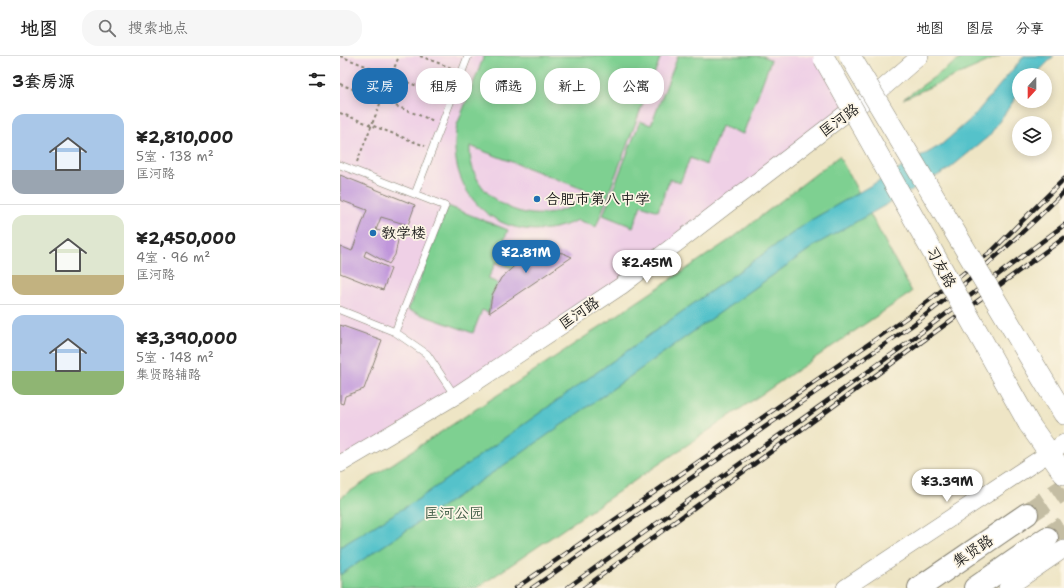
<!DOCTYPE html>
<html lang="zh">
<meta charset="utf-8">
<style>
body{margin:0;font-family:"Shantell Sans","LXGW WenKai TC",sans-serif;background:#f6f6f6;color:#222;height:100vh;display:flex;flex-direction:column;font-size:15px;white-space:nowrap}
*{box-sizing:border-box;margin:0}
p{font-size:13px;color:#767676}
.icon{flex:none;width:22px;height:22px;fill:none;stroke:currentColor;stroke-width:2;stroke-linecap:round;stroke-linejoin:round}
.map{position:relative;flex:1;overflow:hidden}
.drawer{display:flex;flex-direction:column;background:#fff;width:340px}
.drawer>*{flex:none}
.banner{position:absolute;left:12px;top:12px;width:380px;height:36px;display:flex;gap:8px}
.needle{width:26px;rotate:201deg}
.controls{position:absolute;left:672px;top:12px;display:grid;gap:8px}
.controls a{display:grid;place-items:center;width:40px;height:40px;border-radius:50%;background:#fff;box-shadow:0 2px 10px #0003;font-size:20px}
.price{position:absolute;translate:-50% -34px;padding:0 9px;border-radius:14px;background:#fff;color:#222;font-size:13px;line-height:26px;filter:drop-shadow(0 1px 2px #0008)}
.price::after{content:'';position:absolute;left:50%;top:24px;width:12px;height:9px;margin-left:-6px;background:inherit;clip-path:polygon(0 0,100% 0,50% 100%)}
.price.on{background:#1f6fb2;color:#fff}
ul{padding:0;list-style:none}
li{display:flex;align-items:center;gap:12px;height:100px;padding:0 12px}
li+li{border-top:1px solid #e0e0e0}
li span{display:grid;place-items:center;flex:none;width:112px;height:80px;border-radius:12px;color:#555}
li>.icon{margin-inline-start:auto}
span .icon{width:48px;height:48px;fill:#fffc;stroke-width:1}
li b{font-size:17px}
h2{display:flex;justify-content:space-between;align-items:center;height:48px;padding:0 12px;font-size:17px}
.chip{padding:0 14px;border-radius:16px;background:#fff;box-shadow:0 2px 10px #0003;font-size:14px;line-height:36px}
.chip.on{background:#1f6fb2;color:#fff}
header{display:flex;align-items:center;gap:24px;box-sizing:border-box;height:56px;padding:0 20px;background:#fff;border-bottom:1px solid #e0e0e0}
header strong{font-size:19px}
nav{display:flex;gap:22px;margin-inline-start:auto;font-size:14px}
.search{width:280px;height:36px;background:#f6f6f6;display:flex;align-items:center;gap:10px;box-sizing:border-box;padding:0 14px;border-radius:16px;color:#767676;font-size:15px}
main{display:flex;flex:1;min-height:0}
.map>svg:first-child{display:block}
.built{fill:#efd0e6}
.green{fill:#7ed091;stroke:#4d7656;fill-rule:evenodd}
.water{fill:#55c2ca;stroke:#386f73}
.building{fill:#c096db}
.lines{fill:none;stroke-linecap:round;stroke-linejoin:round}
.trunk-tunnel{stroke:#c4bda3;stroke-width:22;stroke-dasharray:22 11;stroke-linecap:butt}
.service-casing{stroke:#858070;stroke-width:8}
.tertiary-casing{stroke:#858070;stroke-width:18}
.primary-casing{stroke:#858070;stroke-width:22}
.trunk-casing{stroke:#858070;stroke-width:24}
.path{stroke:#858070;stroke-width:2;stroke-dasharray:3 3;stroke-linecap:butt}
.service{stroke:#fff;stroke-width:7}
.tertiary{stroke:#fff;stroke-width:17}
.primary{stroke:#fff;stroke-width:21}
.trunk{stroke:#fff;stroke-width:22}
.rail-casing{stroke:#1c1c1c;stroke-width:4.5}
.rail{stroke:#fcf5e5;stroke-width:3;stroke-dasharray:9;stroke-linecap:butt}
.primary-bridge-casing{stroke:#858070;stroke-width:22;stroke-linecap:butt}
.primary-bridge{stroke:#fff;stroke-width:21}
.poi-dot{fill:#1f6fb2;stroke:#fcf5e5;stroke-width:1.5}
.labels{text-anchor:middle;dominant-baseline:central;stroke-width:3.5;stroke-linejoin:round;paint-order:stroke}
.street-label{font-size:15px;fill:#1c1c1c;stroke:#fcf5e5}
.poi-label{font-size:15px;fill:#1c1c1c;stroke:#fcf5e5;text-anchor:start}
.park-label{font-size:15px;fill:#3e5b45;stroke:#fcf5e5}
</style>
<header>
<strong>地图</strong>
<div class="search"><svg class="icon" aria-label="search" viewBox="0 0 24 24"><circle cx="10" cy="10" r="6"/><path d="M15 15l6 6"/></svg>搜索地点</div>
<nav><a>地图</a><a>图层</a><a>分享</a></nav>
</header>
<main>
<section class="drawer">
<h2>3套房源<svg class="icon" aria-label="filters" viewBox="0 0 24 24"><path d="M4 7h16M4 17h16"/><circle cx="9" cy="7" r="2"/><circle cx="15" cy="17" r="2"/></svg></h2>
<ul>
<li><span style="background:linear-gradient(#a9c7e8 70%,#9aa5b1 0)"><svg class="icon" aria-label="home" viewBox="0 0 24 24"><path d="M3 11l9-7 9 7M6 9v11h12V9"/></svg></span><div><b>¥2,810,000</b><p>5室 · 138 m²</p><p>匡河路</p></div></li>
<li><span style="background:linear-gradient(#dfe7d0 75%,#c2b280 0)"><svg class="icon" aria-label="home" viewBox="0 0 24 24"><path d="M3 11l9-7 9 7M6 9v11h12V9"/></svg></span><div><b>¥2,450,000</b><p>4室 · 96 m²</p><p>匡河路</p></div></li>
<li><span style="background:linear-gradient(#a9c7e8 70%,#8fb573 0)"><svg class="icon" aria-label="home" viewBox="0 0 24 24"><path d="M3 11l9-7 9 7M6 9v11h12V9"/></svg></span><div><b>¥3,390,000</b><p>5室 · 148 m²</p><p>集贤路辅路</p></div></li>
</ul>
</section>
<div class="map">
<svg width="724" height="532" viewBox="0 0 724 532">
<rect width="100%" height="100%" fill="#fcf5e5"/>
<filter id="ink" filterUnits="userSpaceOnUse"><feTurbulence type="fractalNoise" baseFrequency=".025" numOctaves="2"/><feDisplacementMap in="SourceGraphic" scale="8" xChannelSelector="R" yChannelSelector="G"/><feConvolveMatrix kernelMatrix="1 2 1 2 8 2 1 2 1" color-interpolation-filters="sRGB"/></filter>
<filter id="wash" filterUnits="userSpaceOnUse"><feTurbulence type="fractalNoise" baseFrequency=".012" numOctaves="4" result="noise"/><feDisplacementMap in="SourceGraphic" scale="16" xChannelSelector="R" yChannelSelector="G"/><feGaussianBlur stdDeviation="0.9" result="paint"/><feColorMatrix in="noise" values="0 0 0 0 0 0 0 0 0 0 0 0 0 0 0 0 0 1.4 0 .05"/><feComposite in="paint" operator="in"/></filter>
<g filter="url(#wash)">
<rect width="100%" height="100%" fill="#eee5c5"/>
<path class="built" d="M0,0h481l28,55 -228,175 -281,178z"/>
<path class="green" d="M144,0h177l-65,171 -18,-7c-69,33 -136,-21 -121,-95zM130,90l118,45v1c-39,46 -121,16 -118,-46z
M338,0h85l8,4 -28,74 -22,-8 -15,39 -16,-7 -10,25 -10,-4 -12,32 -17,-6 -8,22 -30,-12 37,-94 11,4z
M624,0h36l-97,43z
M499,100l73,136 -435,296h-137v-90l179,-117 215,-144z
M108,150l60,24 -7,18 22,10 -11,10 -16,-6 -8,17 10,4 -6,12 -3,18 -7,-3 -9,23 -65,-23z"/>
<path class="water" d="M684,0h30l-19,19h-16v18l-30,43 -40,33 -132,75 -295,209 -182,122v-28l80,-49 391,-278 130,-75 31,-27z"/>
<g id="blocks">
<path class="building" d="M0,119l75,30 -7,20 -27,-8 -5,13 23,5 -4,20 -6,9 -23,-13 -2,5 27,13 -8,21 -43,-17v-27l12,5 15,-41 -27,-10z
M210,191l3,5 10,1 9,4 -83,56 3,-18 9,-17 22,-20 -2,-5 16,-5z
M0,269l42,15 -18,49 -19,7 -2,8 -3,-1z"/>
</g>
</g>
<g filter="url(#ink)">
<use href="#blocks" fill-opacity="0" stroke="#858070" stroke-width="1"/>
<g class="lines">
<path class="trunk-tunnel" d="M687,458l37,-25
M707,482l17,-11"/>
<g class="service-casing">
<path id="service" d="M0,109l105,41 -50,126
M75,138l53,-138
M0,254l55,22 32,22 28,42"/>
</g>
<g class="tertiary-casing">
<path id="tertiary" d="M0,408l115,-68 166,-110 228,-175 27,-17 44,-38
M505,532l219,-145
M667,532l57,-39"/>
</g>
<g class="primary-casing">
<path id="primary" d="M714,342l10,16
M689,368l35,50"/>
</g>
<g class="trunk-casing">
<path id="trunk" d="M579,532l108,-74
M635,532l72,-50"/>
</g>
<path class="path" d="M0,0l103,40
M80,0l34,13
M0,28l94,37
M0,57l85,33
M17,106l42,-106"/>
<use href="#service" class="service"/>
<use href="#tertiary" class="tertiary"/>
<use href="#primary" class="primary"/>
<use href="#trunk" class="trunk"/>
<g class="rail-casing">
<path id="rail" d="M176,532l393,-272 83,-65 72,-72
M192,532l382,-264c54,-41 102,-84 150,-132
M227,532l331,-238 166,-125
M244,532l480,-350"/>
</g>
<use href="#rail" class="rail"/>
<g class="primary-bridge-casing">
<path id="primary-bridge" d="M510,0l204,342
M484,2l205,366"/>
</g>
<use href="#primary-bridge" class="primary-bridge"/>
</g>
</g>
<g class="poi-dot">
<circle cx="197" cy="143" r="4"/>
<circle cx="33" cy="177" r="4"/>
</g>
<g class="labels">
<g class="street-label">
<text transform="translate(499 64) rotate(-36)">匡河路</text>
<text transform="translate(601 211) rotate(61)">习友路</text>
<text transform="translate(239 257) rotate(-34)">匡河路</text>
<text transform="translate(633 495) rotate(-34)">集贤路</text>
</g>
<g class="poi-label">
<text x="205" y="143">合肥市第八中学</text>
<text x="41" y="177">教学楼</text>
</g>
<g class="park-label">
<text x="114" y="457">匡河公园</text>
</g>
</g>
</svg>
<div class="controls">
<a><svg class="needle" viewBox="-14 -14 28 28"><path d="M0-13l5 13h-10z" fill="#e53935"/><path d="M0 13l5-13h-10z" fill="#767676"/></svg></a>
<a><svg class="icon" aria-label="layers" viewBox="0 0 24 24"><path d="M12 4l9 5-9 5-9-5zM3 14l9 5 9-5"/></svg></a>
</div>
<b class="price on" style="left:186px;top:218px">¥2.81M</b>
<b class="price" style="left:307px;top:228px">¥2.45M</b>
<b class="price" style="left:607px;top:447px">¥3.39M</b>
<div class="banner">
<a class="chip on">买房</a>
<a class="chip">租房</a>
<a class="chip">筛选</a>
<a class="chip">新上</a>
<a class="chip">公寓</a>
</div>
</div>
</main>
